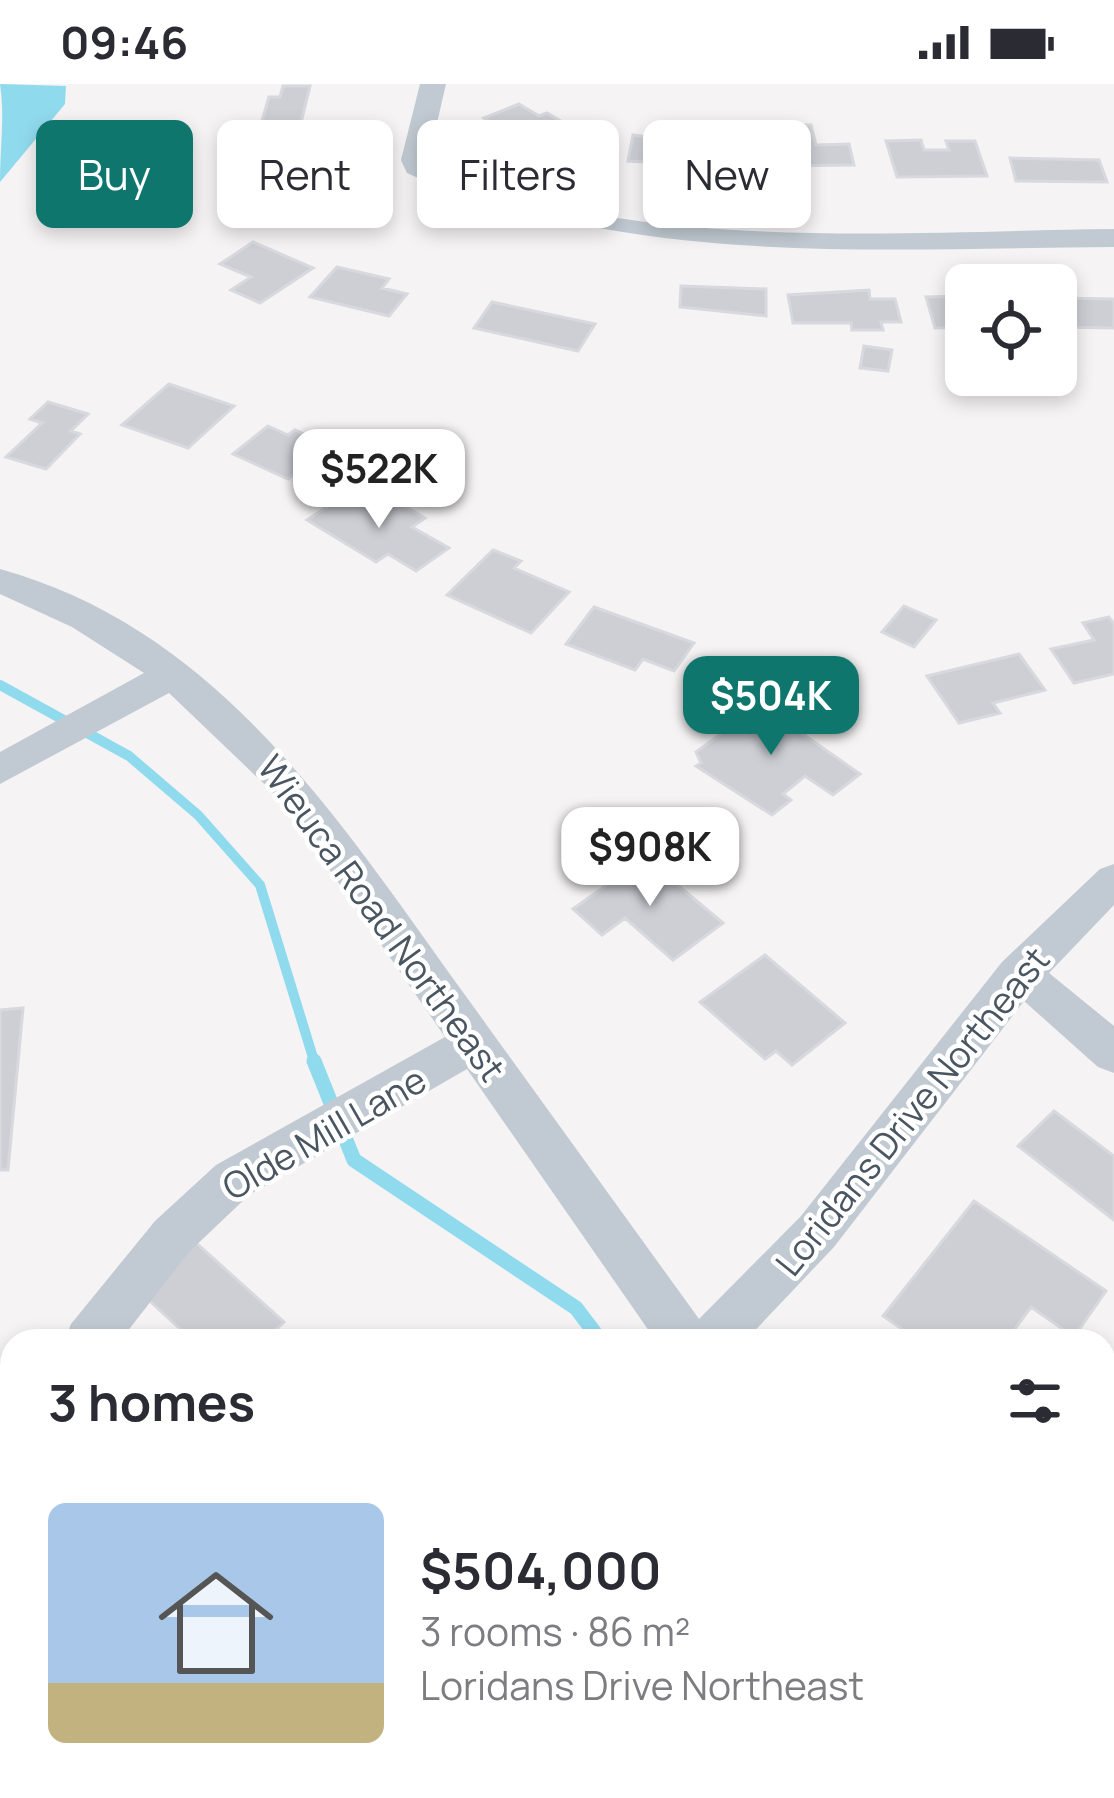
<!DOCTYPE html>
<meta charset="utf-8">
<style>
body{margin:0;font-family:Manrope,sans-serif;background:#f7f7f7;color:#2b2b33;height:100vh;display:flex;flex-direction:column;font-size:45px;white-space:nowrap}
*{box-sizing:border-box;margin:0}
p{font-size:39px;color:#7c7c81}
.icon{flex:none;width:66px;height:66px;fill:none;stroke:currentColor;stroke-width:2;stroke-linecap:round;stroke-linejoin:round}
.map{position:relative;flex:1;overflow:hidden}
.sheet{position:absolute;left:0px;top:1245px;width:1116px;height:471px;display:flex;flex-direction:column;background:#fff;border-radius:36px 36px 0 0;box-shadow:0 6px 18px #0003}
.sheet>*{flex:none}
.banner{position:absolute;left:36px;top:36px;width:1044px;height:108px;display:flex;gap:24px}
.tools{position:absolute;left:945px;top:180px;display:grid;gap:24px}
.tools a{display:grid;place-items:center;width:132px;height:132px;border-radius:18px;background:#fff;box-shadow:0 6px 18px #0003;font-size:60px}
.price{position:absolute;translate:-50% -102px;padding:0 27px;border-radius:24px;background:#fff;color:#222;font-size:39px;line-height:78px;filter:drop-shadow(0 3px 6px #0008)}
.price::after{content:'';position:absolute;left:50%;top:72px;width:36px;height:27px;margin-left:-18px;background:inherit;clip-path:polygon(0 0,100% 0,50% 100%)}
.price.active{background:#0f766e;color:#fff}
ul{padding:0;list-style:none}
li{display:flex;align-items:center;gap:36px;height:300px;padding:0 48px}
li+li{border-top:3px solid #e1e1e2}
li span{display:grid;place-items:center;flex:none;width:336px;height:240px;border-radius:18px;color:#555}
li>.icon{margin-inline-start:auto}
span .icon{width:144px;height:144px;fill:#fffc;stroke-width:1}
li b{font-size:51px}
h2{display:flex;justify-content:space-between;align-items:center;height:144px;padding:0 48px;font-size:51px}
.pill{padding:0 42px;border-radius:18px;background:#fff;box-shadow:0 6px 18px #0003;font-size:42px;line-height:108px}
.pill.active{background:#0f766e;color:#fff}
.status{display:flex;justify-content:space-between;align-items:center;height:84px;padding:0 60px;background:#fff;direction:ltr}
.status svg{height:33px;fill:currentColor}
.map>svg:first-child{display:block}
.water{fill:#90daee}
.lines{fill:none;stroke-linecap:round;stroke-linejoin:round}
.stream-far1{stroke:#90daee;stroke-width:10}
.stream{stroke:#90daee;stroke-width:15}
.building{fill:#cdcfd5;stroke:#d7d9de;stroke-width:3}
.minor{fill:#c1cad2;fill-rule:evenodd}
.labels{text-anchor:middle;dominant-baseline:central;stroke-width:9;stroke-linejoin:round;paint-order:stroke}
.street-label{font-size:36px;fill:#4a5661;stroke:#fff}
</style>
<div class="status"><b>09:46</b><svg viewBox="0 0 49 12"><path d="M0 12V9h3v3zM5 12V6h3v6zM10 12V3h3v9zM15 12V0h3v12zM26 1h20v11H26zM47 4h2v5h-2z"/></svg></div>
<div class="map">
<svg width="1114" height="1714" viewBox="0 0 1114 1714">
<rect width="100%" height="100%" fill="#f5f3f3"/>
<path class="water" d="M0,0l66,2 -1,18 -65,78c0,-34 5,-67 0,-98z"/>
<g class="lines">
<path class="stream-far1" d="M0,601l129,71 69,59 62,70 55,179"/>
<path class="stream" d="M314,977l40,99 222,148 25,33
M947,1704l8,10"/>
</g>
<path class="building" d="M283,2h27l-12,49 -40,-1 11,-37h11z
M519,20l20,12 8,-3 52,31 -43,18 -72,-44z
M776,41h35l5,20 33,-1 5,21 -92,1 -3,-20h21z
M681,50l51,10 -2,23 -102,-6 5,-26 47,6z
M921,56l3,10h25l-3,-9h29l12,35 -90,1 -11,-36z
M1010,74l89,2 8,22 -91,-1z
M253,158l60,26 -53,35 -29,-13 20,-13 -31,-13z
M337,183l52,12 -7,9 25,6 -18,22 -79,-19z
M681,202l85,3v27l-86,-9z
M869,206l1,9h25l6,23h-20l2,8h-31l-1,-7h-58l-5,-28z
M966,212v31l-31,1 -9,-31z
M1056,214l58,1v29l-56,-1z
M492,218l103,22 -17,27 -104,-23z
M864,262l28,4 -4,21 -28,-3z
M169,300l65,22 -46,42 -66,-23z
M48,318l40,12 -17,17 9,3 -34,35 -40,-12 36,-34 -12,-4z
M268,342l20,9 7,-5 18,8 -7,5 39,17 -21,17 -21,-10 -15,12 -55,-25z
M351,407l29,18 14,-9 31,18 -13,9 37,21 -33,23 -28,-17 -12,8 -69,-42z
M493,466l28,11 -7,7 55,24 -38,41 -84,-38z
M904,522l32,14 -22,27 -32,-15z
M594,523l100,36 -20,28 -31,-12 -8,11 -69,-26z
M1109,533l5,7v50l-40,9 -23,-34 43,-9 -11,-17z
M1019,570l26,36 -52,13 7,10 -41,10 -32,-47z
M786,616l4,25 70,49 -27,21 -28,-19 -22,18 8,6 -19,15 -76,-49 5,-3 -5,-11 55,-40 -1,-10z
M645,774l78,65 -50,37 -48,-42 -23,17 -29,-26z
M765,871l80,68 -53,42 -16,-14 -11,8 -65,-57z
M23,924l-15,162h-8v-160z
M1054,1027l60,45v64l-96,-74z
M974,1117l132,90 -32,46 -43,-30 -25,34h-102l5,-7 -26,-18z
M193,1156l91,82 -20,19h-98l13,-13 -41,-38z
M1114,1316v122l-10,-6v-97z"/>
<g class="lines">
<path class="minor" d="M420,0h26l-18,78c189,94 479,69 686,67v18c-202,1 -405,16 -602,-39 -35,-10 -72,-19 -105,-35l-6,-13z
M0,485c220,61 340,253 465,426 78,108 156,216 234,324l102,-103 201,-254 98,-93 14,-5v41l-65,68 65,53v47l-16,-6 -74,-66 -190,246 -89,94h-89l-189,-272 -218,126 -60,57 -69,89h-56l7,-17 84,-103 61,-56 229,-128 -163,-236 -113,-108 -169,91v-32l144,-79 -72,-46 -72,-33z
M12,1333v70l-12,5v-71z
M787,1704h65l-4,10h-65z
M988,1704h61l4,10h-61z"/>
</g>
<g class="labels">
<g class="street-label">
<text transform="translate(382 834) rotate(54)">Wieuca Road Northeast</text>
<text transform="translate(912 1027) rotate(-51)">Loridans Drive Northeast</text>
<text transform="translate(324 1049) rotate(-30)">Olde Mill Lane</text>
</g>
</g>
</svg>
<div class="tools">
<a><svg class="icon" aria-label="locate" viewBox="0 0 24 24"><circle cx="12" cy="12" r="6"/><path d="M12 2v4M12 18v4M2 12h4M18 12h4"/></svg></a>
</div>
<b class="price" style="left:379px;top:447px">$522K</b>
<b class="price active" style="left:771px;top:674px">$504K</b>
<b class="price" style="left:650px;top:825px">$908K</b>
<div class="banner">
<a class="pill active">Buy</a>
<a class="pill">Rent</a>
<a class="pill">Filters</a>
<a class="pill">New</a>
</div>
<section class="sheet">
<h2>3 homes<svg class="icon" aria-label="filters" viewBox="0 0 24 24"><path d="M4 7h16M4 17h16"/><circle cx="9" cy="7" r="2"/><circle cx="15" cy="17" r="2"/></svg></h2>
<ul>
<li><span style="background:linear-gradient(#a9c7e8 75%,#c2b280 0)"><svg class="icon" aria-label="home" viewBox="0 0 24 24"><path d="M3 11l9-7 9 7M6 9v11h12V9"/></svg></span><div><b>$504,000</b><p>3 rooms · 86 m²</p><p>Loridans Drive Northeast</p></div></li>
</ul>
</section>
</div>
